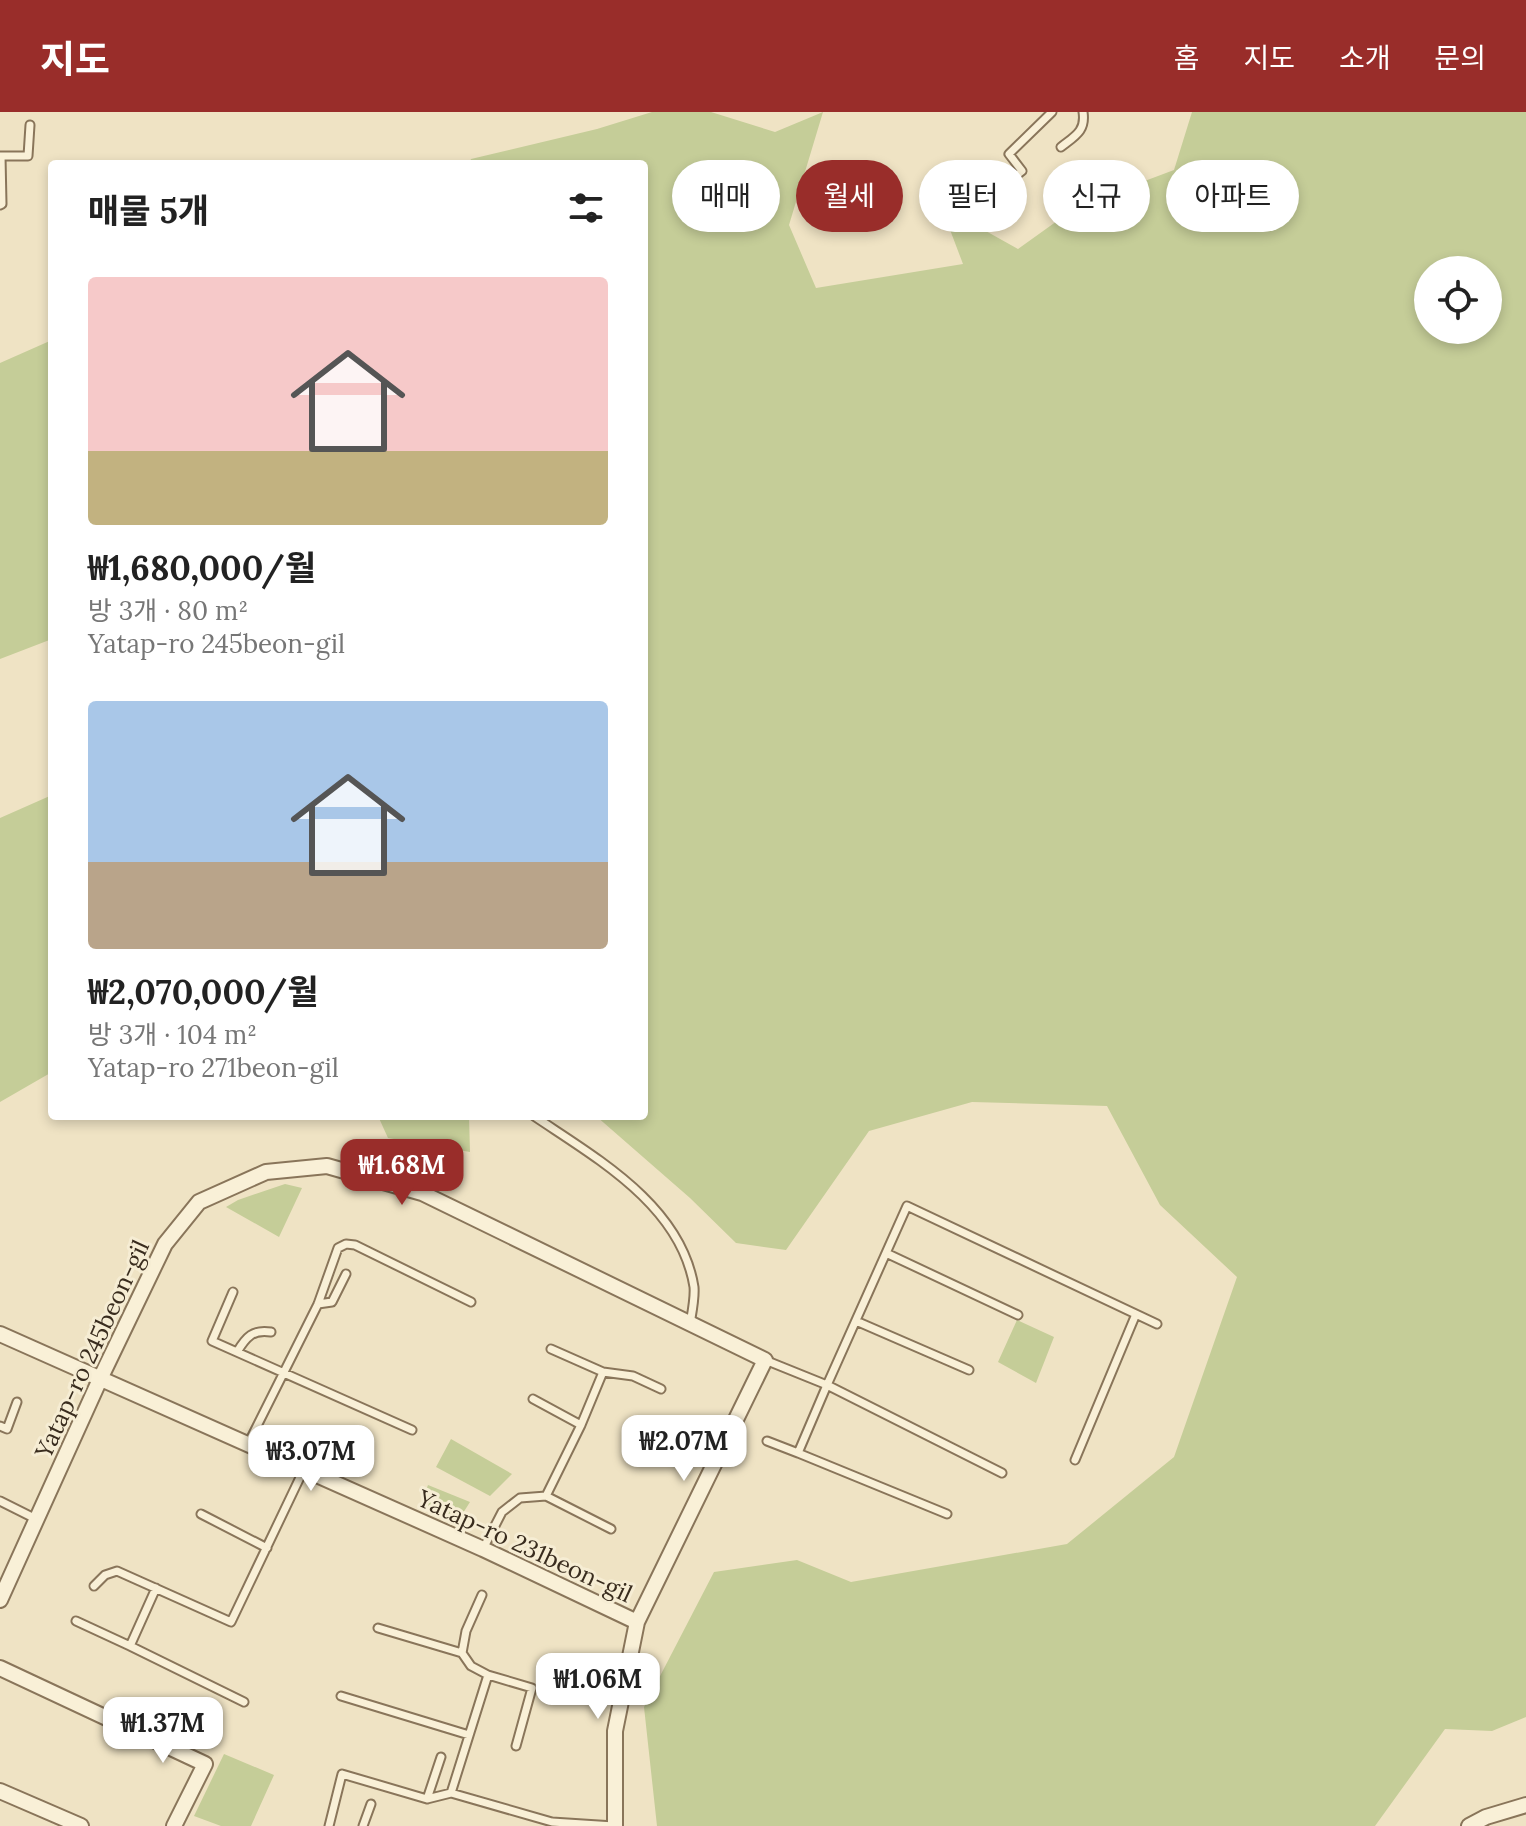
<!DOCTYPE html>
<html lang="ko">
<meta charset="utf-8">
<style>
body{margin:0;font-family:Lora,"Noto Sans KR",serif;background:#f6f6f6;color:#222;height:100vh;display:flex;flex-direction:column;font-size:30px;white-space:nowrap}
*{box-sizing:border-box;margin:0}
p{font-size:26px;color:#767676}
.icon{flex:none;width:44px;height:44px;fill:none;stroke:currentColor;stroke-width:2;stroke-linecap:round;stroke-linejoin:round}
.map{position:relative;flex:1;overflow:hidden}
.details{position:absolute;left:48px;top:48px;width:600px;height:960px;display:flex;flex-direction:column;background:#fff;border-radius:8px;box-shadow:0 4px 12px #0003}
.details>*{flex:none}
.top-card{position:absolute;left:672px;top:48px;width:734px;height:72px;display:flex;gap:16px}
.fabs{position:absolute;left:1414px;top:144px;display:grid;gap:16px}
.fabs a{display:grid;place-items:center;width:88px;height:88px;border-radius:50%;background:#fff;box-shadow:0 4px 12px #0003;font-size:40px}
.price{position:absolute;translate:-50% -68px;padding:0 18px;border-radius:16px;background:#fff;color:#222;font-size:26px;line-height:52px;filter:drop-shadow(0 2px 4px #0008)}
.price::after{content:'';position:absolute;left:50%;top:48px;width:24px;height:18px;margin-left:-12px;background:inherit;clip-path:polygon(0 0,100% 0,50% 100%)}
.price.current{background:#992d2a;color:#fff}
ul{padding:0;list-style:none}
li{display:grid;align-content:center;gap:16px;height:424px;padding:0 40px}
li span{display:grid;place-items:center;height:248px;border-radius:8px;color:#555}
li>.icon{margin-inline-start:auto}
span .icon{width:144px;height:144px;fill:#fffc;stroke-width:1}
li b{font-size:34px}
h2{display:flex;justify-content:space-between;align-items:center;height:96px;padding:0 40px;font-size:34px}
.pill{padding:0 28px;border-radius:36px;background:#fff;box-shadow:0 4px 12px #0003;font-size:28px;line-height:72px}
.pill.current{background:#992d2a;color:#fff}
header{display:flex;align-items:center;gap:48px;box-sizing:border-box;height:112px;padding:0 40px;background:#992d2a;color:#fff}
header strong{font-size:38px}
nav{display:flex;gap:44px;margin-inline-start:auto;font-size:28px}
.map>svg:first-child{display:block}
.green{fill:#c5cd98;fill-rule:evenodd}
.lines{fill:none;stroke-linecap:round;stroke-linejoin:round}
.lane-casing{stroke:#89755a;stroke-width:11}
.street-casing{stroke:#89755a;stroke-width:18}
.lane{stroke:#f9f0d7;stroke-width:7}
.street{stroke:#f9f0d7;stroke-width:14}
.labels{text-anchor:middle;dominant-baseline:central;stroke-width:6;stroke-linejoin:round;paint-order:stroke}
.street-label{font-size:24px;fill:#392c1e;stroke:#f6edd4}
</style>
<header>
<strong>지도</strong>
<nav><a>홈</a><a>지도</a><a>소개</a><a>문의</a></nav>
</header>
<div class="map">
<svg width="1526" height="1714" viewBox="0 0 1526 1714">
<rect width="100%" height="100%" fill="#efe3c4"/>
<path class="green" d="M652,0h59l64,20 48,-20 -34,113 27,63 147,-24 -22,-58 77,43 60,-43 96,-36 18,-58h334v1605l-34,14 -47,-2 -70,97h-718l-13,-119 70,-135 83,-12 54,22 216,-38 107,-87 63,-180 -77,-72 -53,-99 -135,-4 -103,29 -83,119 -50,-7 -46,-45 -94,-82h48v-952h-175l2,-5 126,-30zM1428,158h60v60h-60z
M52,228v299l-52,20v-296z
M52,683v277l-52,30v-284z
M378,1004h91l1,36 -82,-14z
M285,1072l17,4 -23,49 -53,-30 12,-7z
M1017,1208l37,17 -18,46 -38,-21z
M451,1327l61,35 -22,22 -54,-29z
M428,1373l42,17 -12,19 -37,-18z
M224,1642l50,21 -23,51h-30l-27,-10z"/>
<g class="lines">
<g class="lane-casing">
<path id="lane" d="M1061,35c14,-11 25,-16 22,-35
M0,44h28l2,-31
M974,65l14,20 34,-26 -13,-17 43,-42
M0,93l2,-1 -1,-48
M534,1004c62,42 147,89 160,171 1,11 -2,25 -4,37
M886,1141l132,62
M233,1180l-21,49 200,89
M318,1192l14,-2 14,-28
M856,1209l113,49
M237,1240c9,-15 16,-23 34,-20
M765,1248l62,25 -29,68 149,61
M603,1260l30,4 28,13
M533,1287l48,26
M0,1314l7,3 10,-27
M767,1329l31,12
M248,1332l70,-140 20,-56 8,-4 9,1 116,57
M1075,1348l61,-146
M1002,1361l-175,-88 80,-179 250,118
M546,1384l65,33
M0,1389l36,18
M201,1402l66,34
M483,1437l19,-37 18,-14 26,-2 35,-71 22,-53 -52,-23
M94,1474l11,-11 12,-4 114,51 73,-153
M156,1476l-26,58 114,56
M76,1509l54,25
M378,1516l84,25
M488,1563l44,13 -16,58
M341,1584l128,39
M451,1681l37,-118 -17,-9 -9,-13 4,-22 16,-36
M427,1687l14,-42
M329,1714l13,-52 85,25 24,-6 101,29 62,4
M363,1714l8,-22"/>
</g>
<g class="street-casing">
<path id="street" d="M0,1222l483,215 154,73
M0,1488l101,-223 64,-133 34,-42 67,-30 61,-6 95,27 343,167 -128,262 -22,109v95
M0,1556l205,96 -31,62
M0,1679l81,35
M1469,1714l17,-9 40,-12"/>
</g>
<use href="#lane" class="lane"/>
<use href="#street" class="street"/>
</g>
<g class="labels">
<g class="street-label">
<text transform="translate(92 1237) rotate(-65)">Yatap-ro 245beon-gil</text>
<text transform="translate(525 1434) rotate(25)">Yatap-ro 231beon-gil</text>
</g>
</g>
</svg>
<div class="fabs">
<a><svg class="icon" aria-label="locate" viewBox="0 0 24 24"><circle cx="12" cy="12" r="6"/><path d="M12 2v4M12 18v4M2 12h4M18 12h4"/></svg></a>
</div>
<b class="price current" style="left:402px;top:1095px">₩1.68M</b>
<b class="price" style="left:684px;top:1371px">₩2.07M</b>
<b class="price" style="left:311px;top:1381px">₩3.07M</b>
<b class="price" style="left:598px;top:1609px">₩1.06M</b>
<b class="price" style="left:163px;top:1653px">₩1.37M</b>
<div class="top-card">
<a class="pill">매매</a>
<a class="pill current">월세</a>
<a class="pill">필터</a>
<a class="pill">신규</a>
<a class="pill">아파트</a>
</div>
<section class="details">
<h2>매물 5개<svg class="icon" aria-label="filters" viewBox="0 0 24 24"><path d="M4 7h16M4 17h16"/><circle cx="9" cy="7" r="2"/><circle cx="15" cy="17" r="2"/></svg></h2>
<ul>
<li><span style="background:linear-gradient(#f6c9c9 70%,#c2b280 0)"><svg class="icon" aria-label="home" viewBox="0 0 24 24"><path d="M3 11l9-7 9 7M6 9v11h12V9"/></svg></span><div><b>₩1,680,000/월</b><p>방 3개 · 80 m²</p><p>Yatap-ro 245beon-gil</p></div></li>
<li><span style="background:linear-gradient(#a9c7e8 65%,#b9a48a 0)"><svg class="icon" aria-label="home" viewBox="0 0 24 24"><path d="M3 11l9-7 9 7M6 9v11h12V9"/></svg></span><div><b>₩2,070,000/월</b><p>방 3개 · 104 m²</p><p>Yatap-ro 271beon-gil</p></div></li>
</ul>
</section>
</div>
